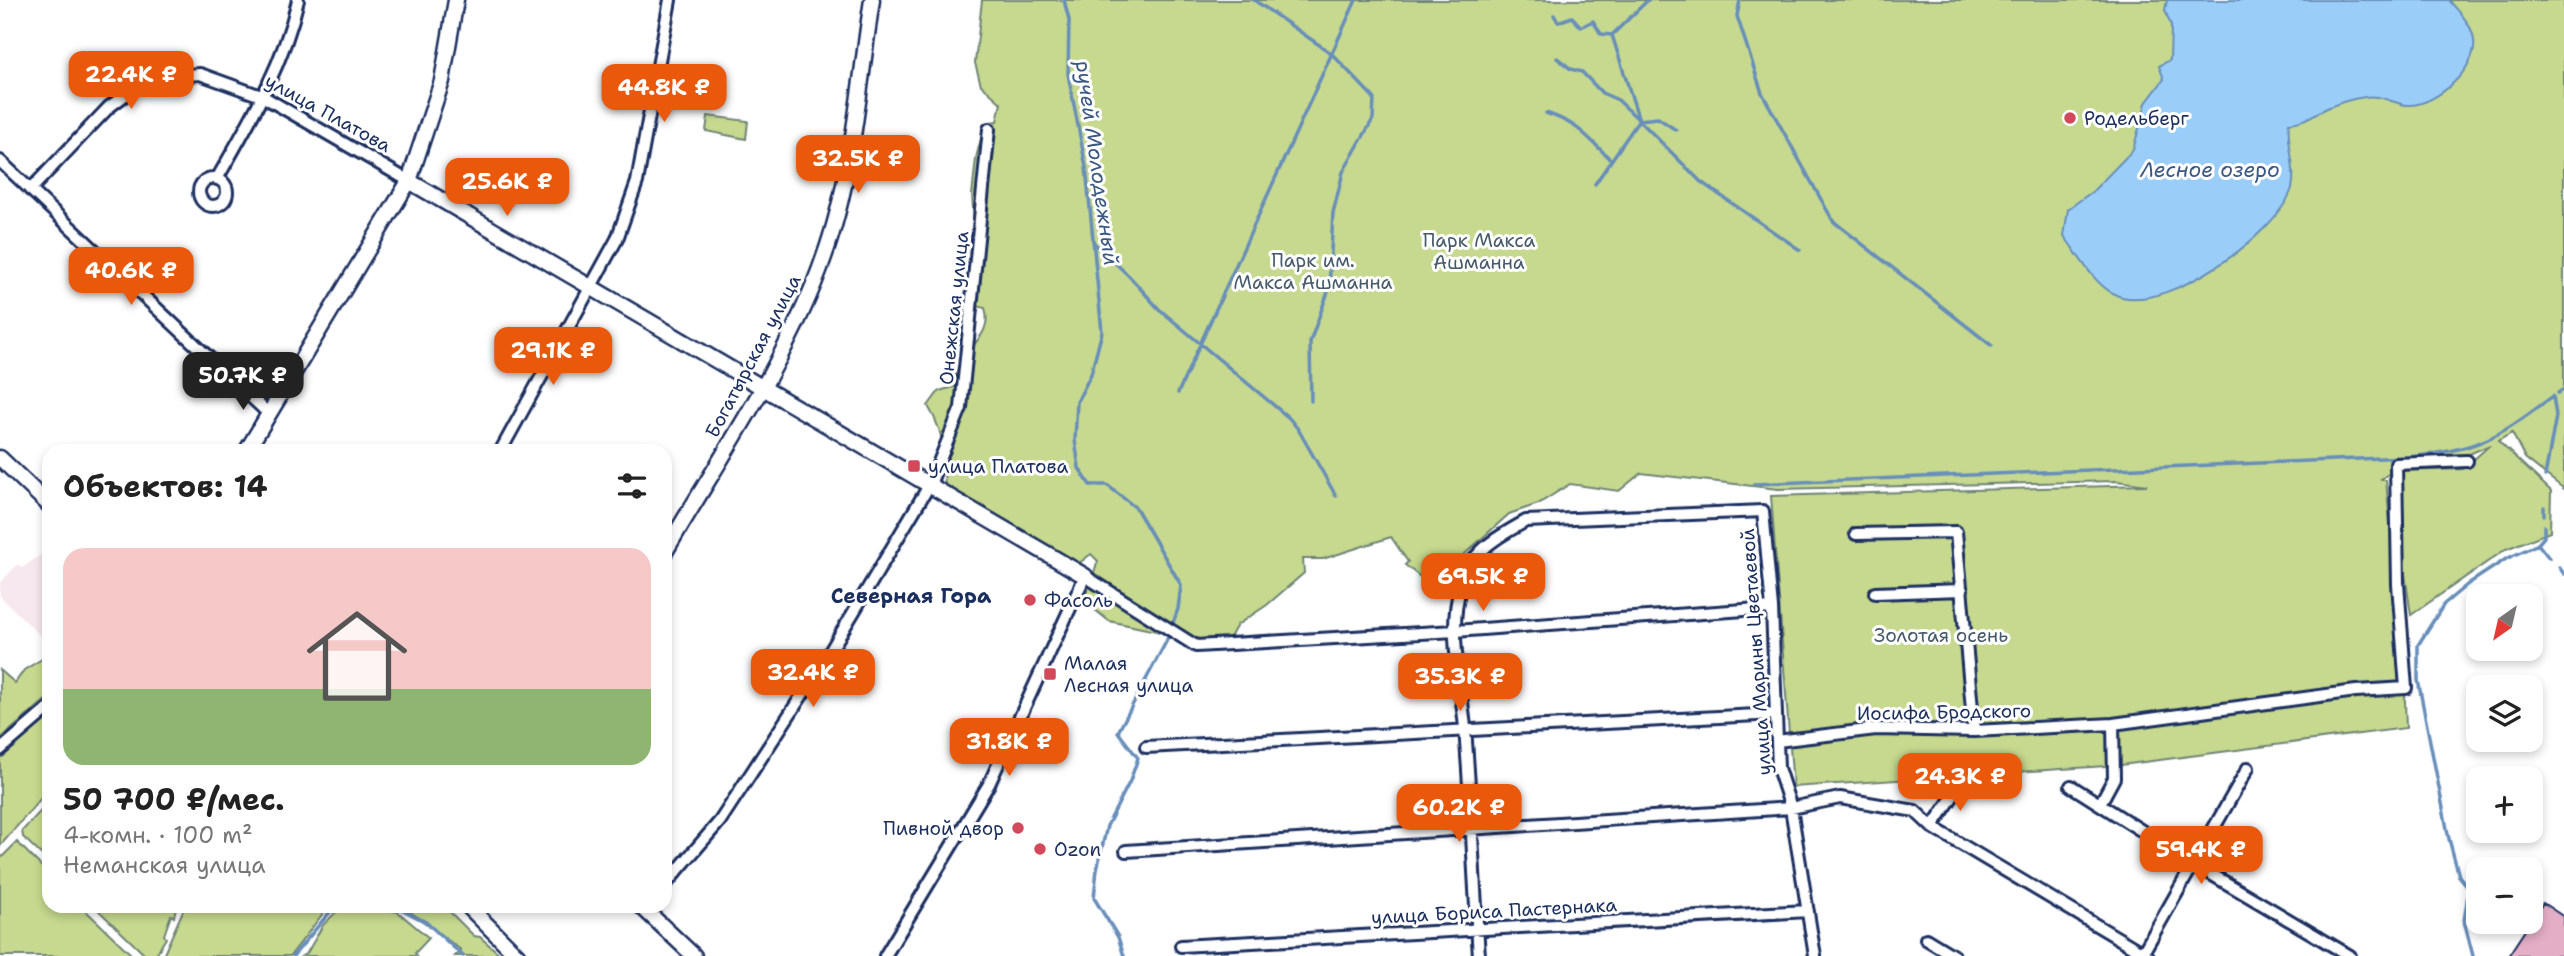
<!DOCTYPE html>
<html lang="ru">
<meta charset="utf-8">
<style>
body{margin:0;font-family:"Shantell Sans",sans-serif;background:#f6f6f6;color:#222;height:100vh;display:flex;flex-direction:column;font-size:26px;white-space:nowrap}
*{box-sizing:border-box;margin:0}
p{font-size:23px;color:#767676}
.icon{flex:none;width:38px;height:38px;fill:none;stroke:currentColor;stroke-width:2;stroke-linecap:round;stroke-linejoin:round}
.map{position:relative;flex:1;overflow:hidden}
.details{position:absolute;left:42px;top:444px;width:630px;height:469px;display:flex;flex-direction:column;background:#fff;border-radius:21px;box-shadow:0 4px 10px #0003}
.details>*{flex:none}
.needle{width:46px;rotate:214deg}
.fabs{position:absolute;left:2466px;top:584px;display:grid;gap:14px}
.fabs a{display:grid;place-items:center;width:77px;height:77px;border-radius:14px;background:#fff;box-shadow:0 4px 10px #0003;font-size:35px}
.price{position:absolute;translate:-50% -60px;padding:0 16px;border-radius:14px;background:#ea580c;color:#fff;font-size:23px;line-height:46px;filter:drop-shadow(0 2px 4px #0008)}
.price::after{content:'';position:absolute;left:50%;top:42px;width:21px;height:16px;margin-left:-10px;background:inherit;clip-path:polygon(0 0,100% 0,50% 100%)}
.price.selected{background:#222;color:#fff}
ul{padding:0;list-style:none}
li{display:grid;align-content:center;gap:14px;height:371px;padding:0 21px}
li span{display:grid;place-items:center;height:217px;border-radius:21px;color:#555}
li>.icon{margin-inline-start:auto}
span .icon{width:126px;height:126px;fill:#fffc;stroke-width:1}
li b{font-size:30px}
h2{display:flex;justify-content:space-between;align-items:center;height:84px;padding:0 21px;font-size:30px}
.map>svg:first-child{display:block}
.built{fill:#f7e7ee}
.green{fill:#c6d98e;stroke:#708476;stroke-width:2}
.water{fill:#9acef8;stroke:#678eba;stroke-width:2}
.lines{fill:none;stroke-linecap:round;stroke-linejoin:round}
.stream{stroke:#678eba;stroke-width:3.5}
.building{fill:#e4aec6;stroke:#1b2f5e;stroke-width:2}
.street-casing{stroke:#1b2f5e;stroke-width:16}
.secondary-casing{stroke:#1b2f5e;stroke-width:19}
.street{stroke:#fff;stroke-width:10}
.secondary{stroke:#fff;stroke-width:14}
.poi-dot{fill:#d1495b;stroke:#fff;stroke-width:2.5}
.labels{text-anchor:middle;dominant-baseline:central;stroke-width:6;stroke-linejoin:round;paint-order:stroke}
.street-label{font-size:19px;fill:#1b2f5e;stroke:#fff}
.poi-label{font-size:19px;fill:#1b2f5e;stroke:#fff;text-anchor:start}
.park-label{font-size:19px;fill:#465a6a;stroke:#fff}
.water-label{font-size:21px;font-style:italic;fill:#3b5784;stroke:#fff}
.neighbourhood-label{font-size:21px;font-weight:bold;fill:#1b2f5e;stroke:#fff}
</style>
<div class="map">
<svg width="2564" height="956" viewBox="0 0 2564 956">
<rect width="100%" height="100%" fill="#fff"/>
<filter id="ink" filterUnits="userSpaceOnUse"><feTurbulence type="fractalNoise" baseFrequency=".0143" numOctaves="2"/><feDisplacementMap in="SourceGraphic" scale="14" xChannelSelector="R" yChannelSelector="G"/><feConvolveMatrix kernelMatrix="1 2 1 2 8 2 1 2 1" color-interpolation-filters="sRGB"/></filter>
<g filter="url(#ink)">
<path class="built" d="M49,549v95l-49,-48v-13l18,-19 4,4z"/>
<path class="green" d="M982,0h1582v489l-39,-31 -13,-25 -14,8 53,50 -1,41 -44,17 -95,66 -11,-74 -1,-70 64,-2 27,-24 -39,17 -49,3 -21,14 5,1 18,195 2,53 -285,37 -328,22 -22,-291 376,-11 -30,-4 -339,8 -137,-16 -22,18 -49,-7 -32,20 -29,10 -71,64 -6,-3 -9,4 -18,-14 3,-3 -17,-25 -68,22h-20l1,14 -37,32 -30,20 -8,14 -18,9 -55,-17 -47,-10 -15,-12 -8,-15 12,-33 -7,-7 -13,10 -133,-78c-2,-11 1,-19 0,-29 -2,-19 -7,-35 -17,-51l11,-15 15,-4c1,-7 2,-16 5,-22 11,-21 34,-31 26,-57l-18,-4 8,-68 -3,-41 4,-37 9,-35 12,-2 4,-18 -20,-18 -6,-22z
M708,116l40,5 -2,18 -40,-8z
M47,656l2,41 -49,42v-69l15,13 9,-13z
M49,713v76l-49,57v-88z
M49,802v60l-26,-25 -1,-6z
M17,842l32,32v32l33,1 51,49h-133v-97z
M185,906h143v1l-38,49h-127z
M342,906l33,1 23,5 31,26 -14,15 2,3h-115l5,-3 16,-28z
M95,907h81l-2,10 -3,-2 -7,20 2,3 -11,18h-9z
M404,907h41l29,29 6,1 22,19h-47l6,-6z"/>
<path class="water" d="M2167,0h282c10,12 23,24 25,40 4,28 -39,67 -67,65 -13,-1 -26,-11 -42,-8 -15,2 -33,8 -46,15 -11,6 -17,10 -30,11 -3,20 9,49 2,68 -17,45 -120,118 -169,106 -26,-7 -43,-42 -58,-61l4,-27 25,-18 40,-41 13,-47 18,-24 -5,-13 11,-6 1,-34 -6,-16z"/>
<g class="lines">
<path class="stream" d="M1064,0l5,20 -1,54 18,93 16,165 -11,42 -14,28 -2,38 4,28 11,17h17l29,23 45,77 -3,24 -12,33 -48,90 20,26 -8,23 -23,45 -10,43 -3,29 24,39 6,19
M1254,0l77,53 43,45 -1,21 -30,53 -10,41 -4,76 -19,53 1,59
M1648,0l-36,35 27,85 62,62 99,68
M1740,0l-3,16 25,77 71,128 159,125
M1554,15l4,7 14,-5 9,10 12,-6 8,13 11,1
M1557,58l14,11 11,3 20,21 16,7 20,19
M1546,113c35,12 40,23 65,47
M1595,184l44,-64 19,-2 18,12
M1093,242l36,34 30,33 130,109 9,11 38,67
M1178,393l178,-393
M2558,393l6,-4
M2545,476l11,-60 -3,-20
M1754,484l653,-27c71,-7 89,-18 145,-60
M2544,515v-8
M2538,544l11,14
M2559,567l5,7
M395,906l31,16 37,34
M293,956l42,-50
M2473,956l-9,-35 5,-33 -10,-12 -10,-37 -31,-159v-35l26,-41 24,-20 38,-25 32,-15 6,-7v-11"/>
</g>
<path class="building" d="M2543,903l21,14v39h-56z"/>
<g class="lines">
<g class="street-casing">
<path id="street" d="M0,161l269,253
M199 192a14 14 0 1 1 28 0a14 14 0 1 1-28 0Z
M217,179c33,-58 66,-113 81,-179
M30,190l79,-83 24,-18 28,-12 39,-3 64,23 145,84
M500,452l117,-213 20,-57 33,-182
M1856,534l100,-2 18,199
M1875,593l87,-3
M1777,741l99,-12 98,2 139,-7 243,-33 50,-3 -8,-104 -2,-120 71,-3
M1146,747l630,-33
M0,750l49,-42
M2071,786l123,78 156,92
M2100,804l14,-26 -1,-54
M1932,827l31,-46
M1126,851l665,-43 49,-10 75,13 17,16 216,129
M665,885l55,-64 105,-161 105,-176 31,-76 28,-279
M1926,939l28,17
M1181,946l627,-35
M885,956l104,-172 96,-208 111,70 259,-15 317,-23
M1479,956c-5,-76 -8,-152 -14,-228 -4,-46 -18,-98 -4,-143 10,-34 36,-48 65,-64l237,-10 9,97 6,160 13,40 24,148
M2141,956l107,-188"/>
</g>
<g class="secondary-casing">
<path id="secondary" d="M409,181l676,395
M246,452l163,-271 33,-100 14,-81
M0,458l49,47
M665,552c53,-91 125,-196 159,-295 29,-81 35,-172 48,-257
M468,906l50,50
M641,906l53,50"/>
</g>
<use href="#street" class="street"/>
<use href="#secondary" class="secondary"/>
</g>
</g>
<g class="poi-dot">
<circle cx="2070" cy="118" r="7"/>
<rect x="907" y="459" width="14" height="14" rx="3.5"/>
<circle cx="1030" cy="600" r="7"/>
<rect x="1043" y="667" width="14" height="14" rx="3.5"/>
<circle cx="1018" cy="828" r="7"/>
<circle cx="1040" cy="849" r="7"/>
</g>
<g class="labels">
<g class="street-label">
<text transform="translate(328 113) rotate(29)">улица Платова</text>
<text transform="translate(954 308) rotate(-84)">Онежская улица</text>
<text transform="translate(753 356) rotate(-62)">Богатырская улица</text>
<text transform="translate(1756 652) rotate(-94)">улица Марины Цветаевой</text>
<text transform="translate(1944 712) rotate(-1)">Иосифа Бродского</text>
<text transform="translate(1494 911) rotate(-3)">улица Бориса Пастернака</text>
</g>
<g class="poi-label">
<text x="2084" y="118">Родельберг</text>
<text x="928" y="466">улица Платова</text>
<text x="1044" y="600">Фасоль</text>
<text x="1064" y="663">Малая<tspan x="1064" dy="22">Лесная улица</tspan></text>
<text x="1004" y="828" text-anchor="end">Пивной двор</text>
<text x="1054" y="849">Ozon</text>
</g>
<g class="park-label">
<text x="1479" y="240">Парк Макса<tspan x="1479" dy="22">Ашманна</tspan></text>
<text x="1313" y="260">Парк им.<tspan x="1313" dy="22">Макса Ашманна</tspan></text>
<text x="1941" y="635">Золотая осень</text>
</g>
<g class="water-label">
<text transform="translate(1097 163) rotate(82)">ручей Молодежный</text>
<text x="2210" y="170">Лесное озеро</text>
</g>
<g class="neighbourhood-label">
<text x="911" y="596">Северная Гора</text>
</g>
</g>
</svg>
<div class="fabs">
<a><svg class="needle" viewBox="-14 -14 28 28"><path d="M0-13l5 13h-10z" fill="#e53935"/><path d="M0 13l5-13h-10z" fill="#767676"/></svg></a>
<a><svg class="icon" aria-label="layers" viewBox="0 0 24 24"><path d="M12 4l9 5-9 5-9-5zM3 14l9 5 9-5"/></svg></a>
<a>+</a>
<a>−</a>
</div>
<b class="price" style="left:131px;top:111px">22.4K ₽</b>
<b class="price" style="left:664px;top:124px">44.8K ₽</b>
<b class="price" style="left:858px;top:195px">32.5K ₽</b>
<b class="price" style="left:507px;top:218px">25.6K ₽</b>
<b class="price" style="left:131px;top:307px">40.6K ₽</b>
<b class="price" style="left:553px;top:387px">29.1K ₽</b>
<b class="price selected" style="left:243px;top:412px">50.7K ₽</b>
<b class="price" style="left:1483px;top:613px">69.5K ₽</b>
<b class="price" style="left:813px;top:709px">32.4K ₽</b>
<b class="price" style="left:1460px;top:713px">35.3K ₽</b>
<b class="price" style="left:1009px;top:778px">31.8K ₽</b>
<b class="price" style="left:1960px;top:813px">24.3K ₽</b>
<b class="price" style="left:1459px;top:844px">60.2K ₽</b>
<b class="price" style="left:2201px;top:886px">59.4K ₽</b>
<section class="details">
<h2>Объектов: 14<svg class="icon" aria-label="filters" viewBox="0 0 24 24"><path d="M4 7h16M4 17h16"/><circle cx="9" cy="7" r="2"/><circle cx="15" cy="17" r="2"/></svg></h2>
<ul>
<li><span style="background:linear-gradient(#f6c9c9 65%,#8fb573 0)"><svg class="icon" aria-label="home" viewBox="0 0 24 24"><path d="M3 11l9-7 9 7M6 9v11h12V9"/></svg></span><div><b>50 700 ₽/мес.</b><p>4-комн. · 100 m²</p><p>Неманская улица</p></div></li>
</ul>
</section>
</div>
